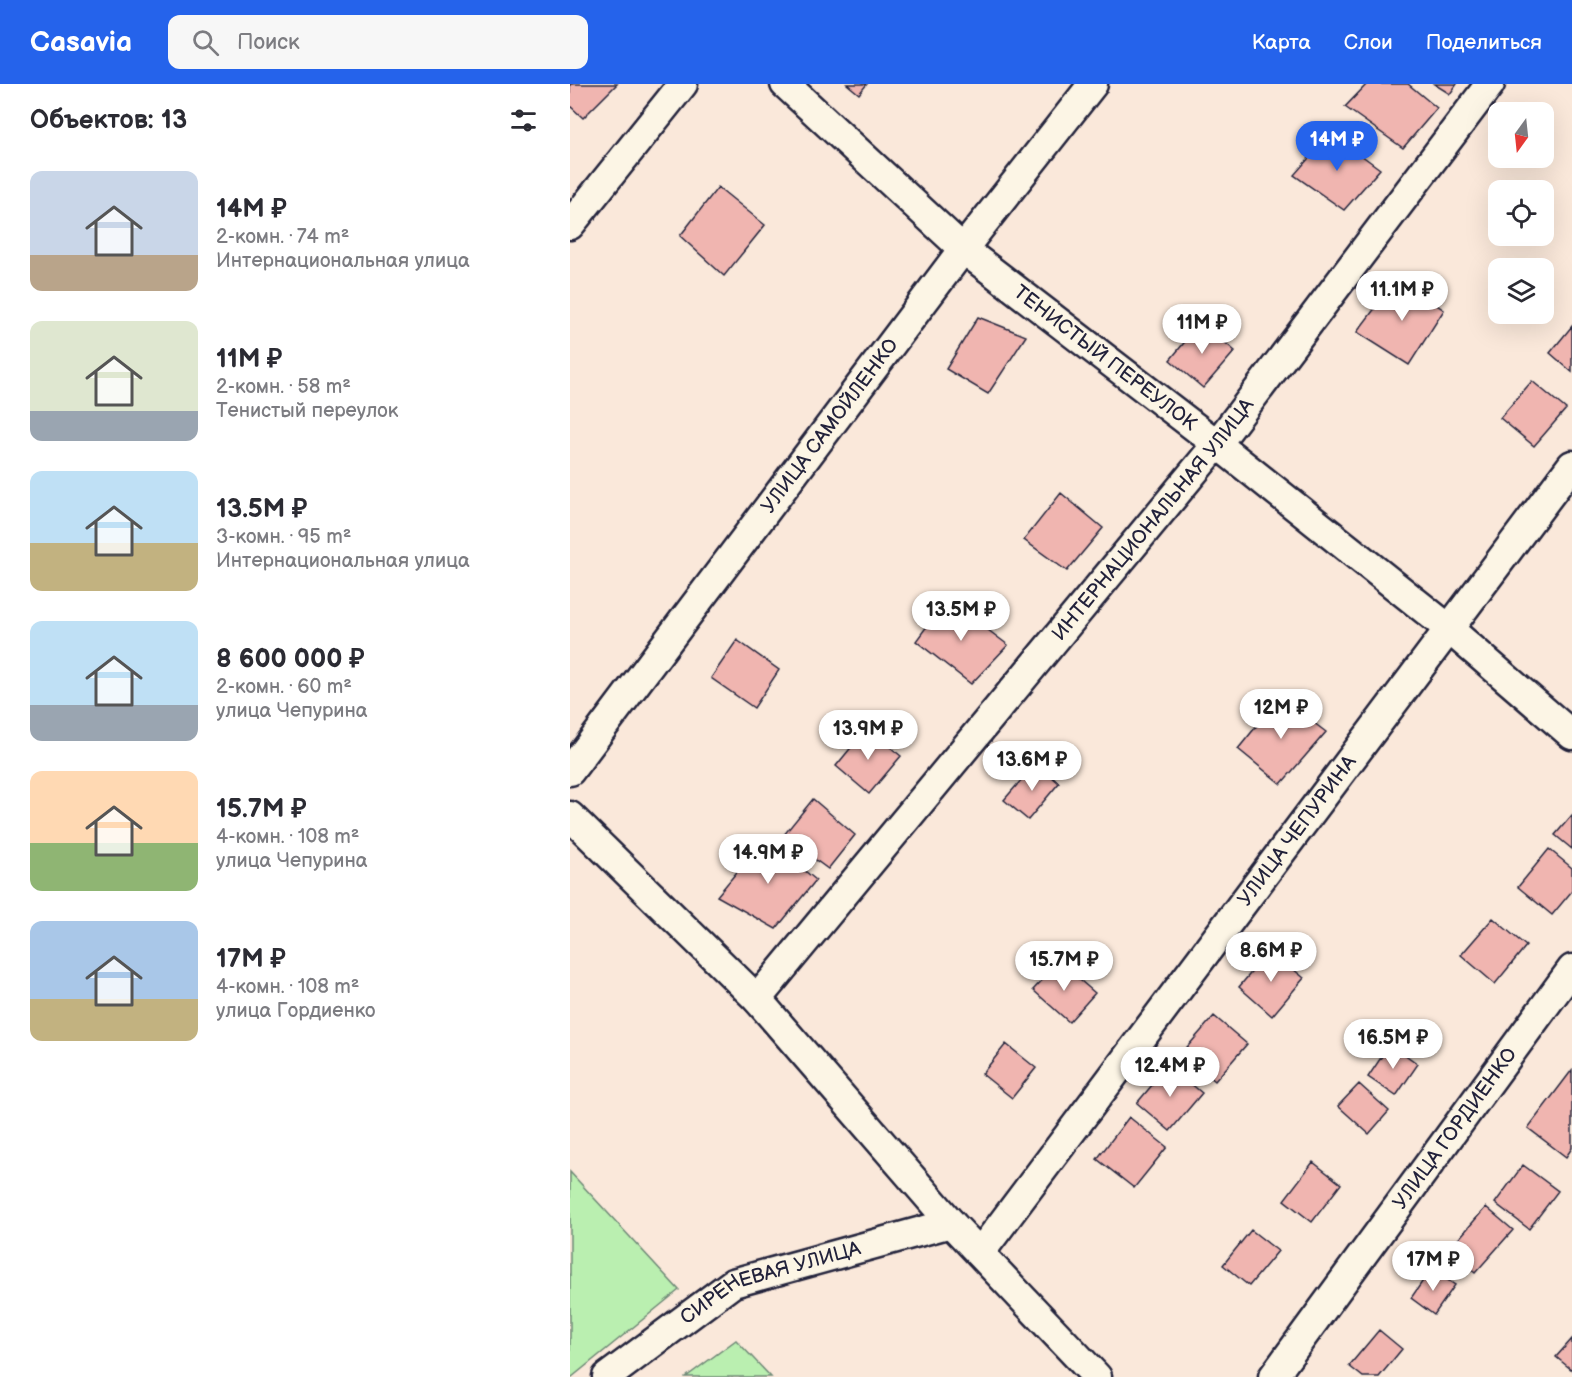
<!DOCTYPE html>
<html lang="ru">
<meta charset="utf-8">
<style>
body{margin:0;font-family:"Balsamiq Sans",sans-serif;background:#f7f7f7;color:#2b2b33;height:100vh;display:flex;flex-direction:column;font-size:22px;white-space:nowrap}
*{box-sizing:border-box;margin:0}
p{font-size:20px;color:#7c7c81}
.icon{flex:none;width:33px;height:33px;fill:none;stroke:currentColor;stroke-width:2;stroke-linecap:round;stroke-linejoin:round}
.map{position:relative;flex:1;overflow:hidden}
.panel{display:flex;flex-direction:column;background:#fff;width:570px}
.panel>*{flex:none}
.needle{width:39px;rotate:195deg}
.fabs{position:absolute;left:918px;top:18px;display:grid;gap:12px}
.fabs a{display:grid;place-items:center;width:66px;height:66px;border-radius:12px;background:#fff;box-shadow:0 6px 24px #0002;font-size:30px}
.price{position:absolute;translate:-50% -51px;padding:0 14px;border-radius:21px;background:#fff;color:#222;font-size:20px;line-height:39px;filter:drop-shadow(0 2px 3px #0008)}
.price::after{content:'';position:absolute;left:50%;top:36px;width:18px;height:14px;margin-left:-9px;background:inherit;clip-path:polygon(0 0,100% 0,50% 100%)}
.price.on{background:#2563eb;color:#fff}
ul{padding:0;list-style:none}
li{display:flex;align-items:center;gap:18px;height:150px;padding:0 30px}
li span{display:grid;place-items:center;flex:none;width:168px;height:120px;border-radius:12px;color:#555}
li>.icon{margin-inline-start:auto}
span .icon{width:72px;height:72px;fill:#fffc;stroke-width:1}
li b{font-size:26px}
h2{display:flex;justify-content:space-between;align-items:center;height:72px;padding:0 30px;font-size:26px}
header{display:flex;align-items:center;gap:36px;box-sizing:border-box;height:84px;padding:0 30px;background:#2563eb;color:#fff}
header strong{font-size:28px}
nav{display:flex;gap:33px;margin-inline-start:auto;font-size:21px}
.search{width:420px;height:54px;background:#f7f7f7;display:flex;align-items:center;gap:15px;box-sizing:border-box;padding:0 21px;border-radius:12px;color:#7c7c81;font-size:22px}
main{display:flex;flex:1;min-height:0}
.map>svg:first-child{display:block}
.green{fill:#baefb0;stroke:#6e8876;stroke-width:1.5}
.building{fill:#f0b5b0;stroke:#22223b;stroke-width:1.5}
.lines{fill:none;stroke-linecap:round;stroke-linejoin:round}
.minor-casing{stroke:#22223b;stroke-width:33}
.minor{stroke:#fcf5e5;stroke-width:28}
.labels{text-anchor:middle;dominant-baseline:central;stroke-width:4.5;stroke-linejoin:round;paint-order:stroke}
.street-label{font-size:20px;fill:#22223b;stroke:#fcf5e5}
</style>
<header>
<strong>Casavia</strong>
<div class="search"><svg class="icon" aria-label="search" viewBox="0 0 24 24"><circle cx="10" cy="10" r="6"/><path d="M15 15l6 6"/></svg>Поиск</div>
<nav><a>Карта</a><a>Слои</a><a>Поделиться</a></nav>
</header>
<main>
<section class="panel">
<h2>Объектов: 13<svg class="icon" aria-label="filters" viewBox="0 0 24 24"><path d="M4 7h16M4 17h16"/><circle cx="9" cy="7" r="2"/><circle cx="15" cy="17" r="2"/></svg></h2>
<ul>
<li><span style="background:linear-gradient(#c9d6e8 70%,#b9a48a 0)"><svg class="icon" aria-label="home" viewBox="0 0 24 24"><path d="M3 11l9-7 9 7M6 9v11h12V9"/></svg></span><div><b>14M ₽</b><p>2-комн. · 74 m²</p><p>Интернациональная улица</p></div></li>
<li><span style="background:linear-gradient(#dfe7d0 75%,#9aa5b1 0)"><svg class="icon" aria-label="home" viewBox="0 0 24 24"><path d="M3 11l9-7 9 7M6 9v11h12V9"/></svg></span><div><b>11M ₽</b><p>2-комн. · 58 m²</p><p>Тенистый переулок</p></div></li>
<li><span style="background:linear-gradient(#bfe0f5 60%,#c2b280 0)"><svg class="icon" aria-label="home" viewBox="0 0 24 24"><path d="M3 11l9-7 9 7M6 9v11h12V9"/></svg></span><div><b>13.5M ₽</b><p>3-комн. · 95 m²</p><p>Интернациональная улица</p></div></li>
<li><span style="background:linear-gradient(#bfe0f5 70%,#9aa5b1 0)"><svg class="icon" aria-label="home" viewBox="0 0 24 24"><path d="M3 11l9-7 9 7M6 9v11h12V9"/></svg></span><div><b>8 600 000 ₽</b><p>2-комн. · 60 m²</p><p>улица Чепурина</p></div></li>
<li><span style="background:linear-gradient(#ffd9b3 60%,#8fb573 0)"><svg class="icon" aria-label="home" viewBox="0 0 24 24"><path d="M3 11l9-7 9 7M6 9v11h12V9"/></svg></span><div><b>15.7M ₽</b><p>4-комн. · 108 m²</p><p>улица Чепурина</p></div></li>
<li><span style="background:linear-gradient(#a9c7e8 65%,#c2b280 0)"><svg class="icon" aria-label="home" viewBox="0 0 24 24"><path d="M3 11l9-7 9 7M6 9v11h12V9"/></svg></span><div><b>17M ₽</b><p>4-комн. · 108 m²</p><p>улица Гордиенко</p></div></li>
</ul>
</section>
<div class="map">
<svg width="1002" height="1293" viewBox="0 0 1002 1293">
<rect width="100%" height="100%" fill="#fae8da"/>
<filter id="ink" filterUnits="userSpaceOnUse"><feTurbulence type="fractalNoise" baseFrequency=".0167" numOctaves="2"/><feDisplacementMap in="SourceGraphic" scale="12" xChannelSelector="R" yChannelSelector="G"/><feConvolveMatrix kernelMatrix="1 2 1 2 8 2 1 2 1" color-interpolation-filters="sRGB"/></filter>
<g filter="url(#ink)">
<path class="green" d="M0,1088l109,118 -107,87h-2z
M166,1256l35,37h-85z"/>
<path class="building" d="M0,0h47l-34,34 -13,-12z
M277,0h20l-8,10z
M797,0h41l29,24 -34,40 -58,-41z
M864,0h23l-7,10z
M761,49l49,36 -36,41 -50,-35z
M148,103l47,38 -41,51 -44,-40z
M828,194l46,32 -35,55 -52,-33z
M408,233l48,19 -38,58 -42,-25z
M631,238l34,29 -32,37 -33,-28z
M1002,242v46l-22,-19z
M962,297l34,28 -32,37 -34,-28z
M491,409l42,35 -36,43 -43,-31z
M377,515l61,46 -37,39 -55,-43z
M167,556l42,30 -25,38 -43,-30z
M710,613l46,35 -45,52 -43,-35z
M297,644l34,28 -32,38 -33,-28z
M466,679l23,20 -31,37 -24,-20z
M243,715l42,36 -27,34 -45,-33z
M1002,731v34l-17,-14z
M195,754l51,42 -40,49 -59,-33z
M979,765l23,19v23l-20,24 -34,-28z
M923,834l33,28 -31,38 -34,-29z
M700,866l34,28 -32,38 -33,-29z
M489,878l36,31 -26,29 -36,-32z
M644,932l33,28 -32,37 -33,-28z
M436,960l30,24 -24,30 -30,-24z
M820,960l28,20 -22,32 -28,-19z
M599,981l33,28 -32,38 -33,-28z
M1002,986v78l-6,9 -38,-29z
M789,1000l30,27 -20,23 -31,-28z
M559,1033l38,30 -33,41 -37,-29z
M743,1078l28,22 -29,38 -28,-22z
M953,1081l35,26 -29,38 -34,-26z
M916,1123l27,23 -38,43 -26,-23z
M681,1146l27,21 -29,35 -26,-21z
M861,1185l24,16 -21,30 -23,-17z
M809,1246l23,19 -23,28h-16l-14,-11z
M1002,1255v31l-16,-13z"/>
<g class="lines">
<g class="minor-casing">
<g id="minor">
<path id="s1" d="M215,0l178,165 254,195 231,184 124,107"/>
<path d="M0,141l113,-141"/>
<path id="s2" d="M0,687l393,-522 130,-165"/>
<path d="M0,732l187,183 194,224 146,154"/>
<path id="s3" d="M187,915l460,-555 273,-360"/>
<path id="s4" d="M410,1169l592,-788"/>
<path id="s5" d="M37,1293l126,-94 218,-60"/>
<path id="s6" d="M703,1293l299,-408"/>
</g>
</g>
<use href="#minor" class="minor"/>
</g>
</g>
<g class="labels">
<g class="street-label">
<text stroke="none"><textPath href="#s1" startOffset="422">ТЕНИСТЫЙ ПЕРЕУЛОК</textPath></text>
<text stroke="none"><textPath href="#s2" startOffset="432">УЛИЦА САМОЙЛЕНКО</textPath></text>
<text stroke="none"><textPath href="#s3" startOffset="622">ИНТЕРНАЦИОНАЛЬНАЯ УЛИЦА</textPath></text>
<text stroke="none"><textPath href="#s4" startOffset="528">УЛИЦА ЧЕПУРИНА</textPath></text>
<text stroke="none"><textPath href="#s6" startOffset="308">УЛИЦА ГОРДИЕНКО</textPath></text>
<text stroke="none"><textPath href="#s5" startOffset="192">СИРЕНЕВАЯ УЛИЦА</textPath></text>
</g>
</g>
</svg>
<div class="fabs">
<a><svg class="needle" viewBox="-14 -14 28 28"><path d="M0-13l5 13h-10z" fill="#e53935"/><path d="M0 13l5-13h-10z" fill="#7c7c81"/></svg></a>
<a><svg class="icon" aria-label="locate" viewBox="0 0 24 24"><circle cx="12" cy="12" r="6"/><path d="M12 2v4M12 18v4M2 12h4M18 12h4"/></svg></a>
<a><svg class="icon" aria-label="layers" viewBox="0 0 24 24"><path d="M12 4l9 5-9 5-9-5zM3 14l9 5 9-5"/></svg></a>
</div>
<b class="price on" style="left:767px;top:88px">14M ₽</b>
<b class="price" style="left:832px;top:238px">11.1M ₽</b>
<b class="price" style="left:632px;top:271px">11M ₽</b>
<b class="price" style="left:391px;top:558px">13.5M ₽</b>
<b class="price" style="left:711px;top:656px">12M ₽</b>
<b class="price" style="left:298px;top:677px">13.9M ₽</b>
<b class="price" style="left:462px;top:708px">13.6M ₽</b>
<b class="price" style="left:198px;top:801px">14.9M ₽</b>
<b class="price" style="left:701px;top:899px">8.6M ₽</b>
<b class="price" style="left:494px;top:908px">15.7M ₽</b>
<b class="price" style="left:823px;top:986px">16.5M ₽</b>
<b class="price" style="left:600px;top:1014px">12.4M ₽</b>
<b class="price" style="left:863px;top:1208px">17M ₽</b>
</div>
</main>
